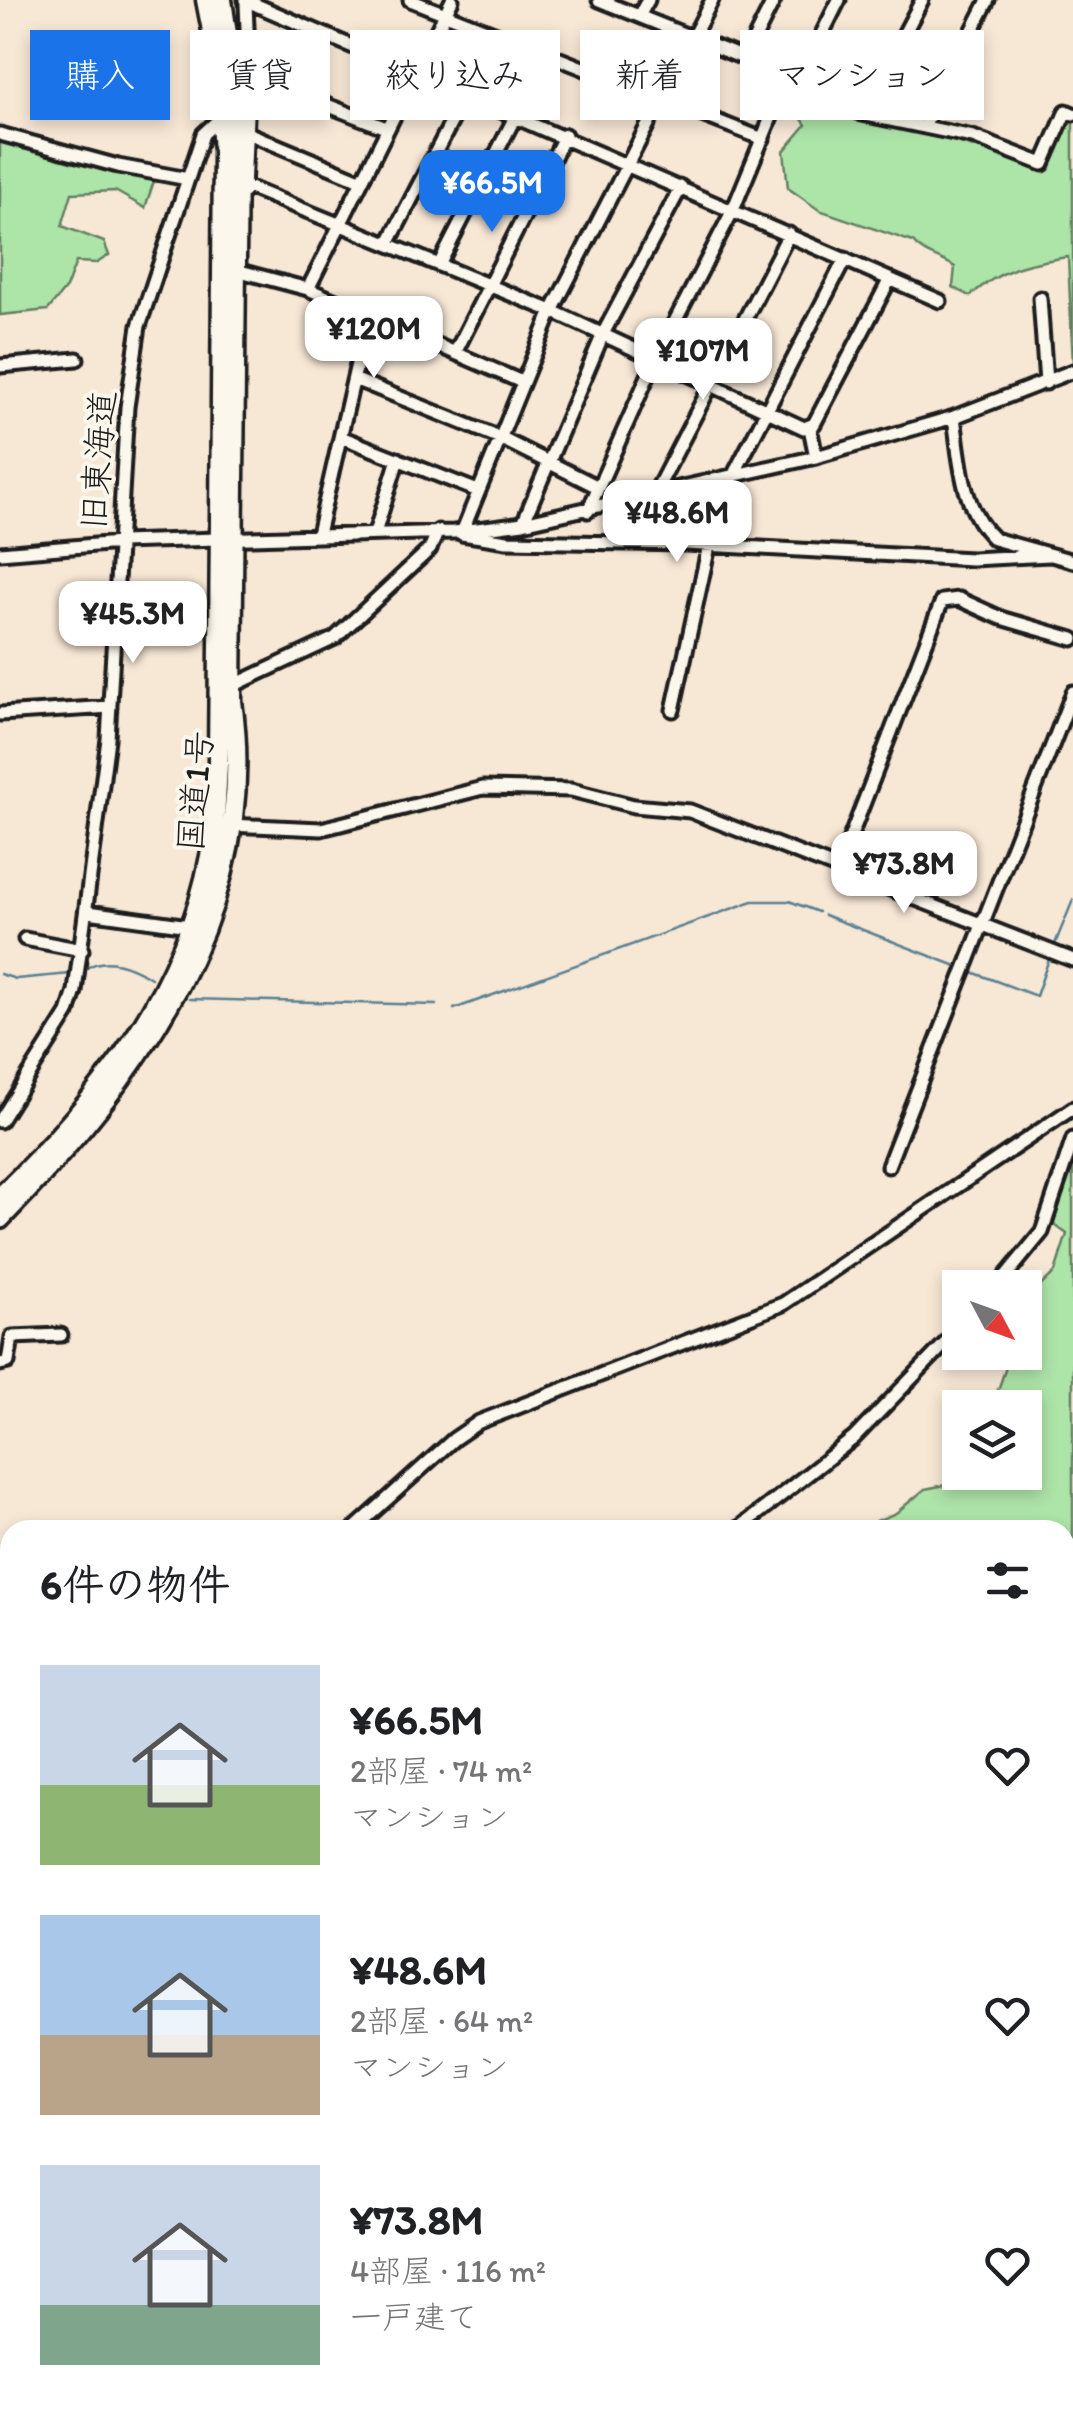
<!DOCTYPE html>
<html lang="ja">
<meta charset="utf-8">
<style>
body{margin:0;font-family:Itim,"Klee One",sans-serif;background:#f6f6f6;color:#202124;height:100vh;display:flex;flex-direction:column;font-size:38px;white-space:nowrap}
*{box-sizing:border-box;margin:0}
p{font-size:32px;color:#757577}
.icon{flex:none;width:55px;height:55px;fill:none;stroke:currentColor;stroke-width:2;stroke-linecap:round;stroke-linejoin:round}
.map{position:relative;flex:1;overflow:hidden}
.side{position:absolute;left:0px;top:1520px;width:1075px;height:892px;display:flex;flex-direction:column;background:#fff;border-radius:30px 30px 0 0;box-shadow:0 5px 15px #0003}
.side>*{flex:none}
.top-card{position:absolute;left:30px;top:30px;width:1015px;height:90px;display:flex;gap:20px}
.needle{width:65px;rotate:131deg}
.controls{position:absolute;left:942px;top:1270px;display:grid;gap:20px}
.controls a{display:grid;place-items:center;width:100px;height:100px;border-radius:0px;background:#fff;box-shadow:0 5px 15px #0003;font-size:50px}
.price{position:absolute;translate:-50% -85px;padding:0 22px;border-radius:20px;background:#fff;color:#222;font-size:32px;line-height:65px;filter:drop-shadow(0 2px 5px #0008)}
.price::after{content:'';position:absolute;left:50%;top:60px;width:30px;height:22px;margin-left:-15px;background:inherit;clip-path:polygon(0 0,100% 0,50% 100%)}
.price.active{background:#1a73e8;color:#fff}
ul{padding:0;list-style:none}
li{display:flex;align-items:center;gap:30px;height:250px;padding:0 40px}
li span{display:grid;place-items:center;flex:none;width:280px;height:200px;border-radius:0px;color:#555}
li>.icon{margin-inline-start:auto}
span .icon{width:120px;height:120px;fill:#fffc;stroke-width:1}
li b{font-size:42px}
h2{display:flex;justify-content:space-between;align-items:center;height:120px;padding:0 40px;font-size:42px}
.tag{padding:0 35px;border-radius:0px;background:#fff;box-shadow:0 5px 15px #0003;font-size:35px;line-height:90px}
.tag.active{background:#1a73e8;color:#fff}
.map>svg:first-child{display:block}
.green{fill:#ade4a8;stroke:#648062;stroke-width:2.5}
.lines{fill:none;stroke-linecap:round;stroke-linejoin:round}
.stream{stroke:#598093;stroke-width:2.5}
.river{stroke:#82c2e3;stroke-width:18}
.minor-casing{stroke:#1c1c1c;stroke-width:19}
.major-casing{stroke:#1c1c1c;stroke-width:22}
.highway-casing{stroke:#1c1c1c;stroke-width:25}
.minor{stroke:#fbf7ec;stroke-width:11}
.major{stroke:#fbf7ec;stroke-width:15}
.highway{stroke:#fbf7ec;stroke-width:18}
.labels{text-anchor:middle;dominant-baseline:central;stroke-width:8;stroke-linejoin:round;paint-order:stroke}
.street-label{font-size:35px;fill:#1c1c1c;stroke:#fbf7ec}
</style>
<div class="map">
<svg width="1073" height="2412" viewBox="0 0 1073 2412">
<rect width="100%" height="100%" fill="#f7e7d5"/>
<filter id="ink" filterUnits="userSpaceOnUse"><feTurbulence type="fractalNoise" baseFrequency=".01" numOctaves="2"/><feDisplacementMap in="SourceGraphic" scale="20" xChannelSelector="R" yChannelSelector="G"/><feConvolveMatrix kernelMatrix="1 2 1 2 8 2 1 2 1" color-interpolation-filters="sRGB"/></filter>
<g filter="url(#ink)">
<path class="green" d="M799,91c80,35 165,48 246,80l21,-49 7,-2v244l-5,-107c-41,6 -66,11 -98,39l-17,-9 2,-20c-13,-9 -32,-12 -42,-25l-94,-32 -31,-22 -4,-37 22,-26 -13,-20z
M0,139l154,42 -9,27 -30,-17 -43,2 -10,33 42,16 5,13 -12,8 -21,-1 -10,26 -18,22 -48,5z
M1073,1151v411l-8,3v-35h-210l41,-17 29,-24 35,-7 9,-9 56,-1v-64l-33,-1 19,-54 14,-1v-37l9,-23 21,-20 12,-38 -15,-11z
M10,2362v40l23,1 9,9h-42v-47z"/>
<g class="lines">
<path class="stream" d="M824,915l135,52
M1055,944l18,-44
M84,970c21,-16 47,-4 67,8
M972,972l64,24 13,-37
M0,974l16,5 54,-5
M190,999l246,6
M454,1009l299,-108h36l29,11
M1065,1768l8,-5
M399,2412l7,-10"/>
<path class="river" d="M1065,2145l8,-11
M817,2412l6,-10"/>
<g class="minor-casing">
<path id="minor" d="M245,0l695,301
M410,0l353,139
M599,0l189,76 74,38 111,23 70,27 23,-53 7,3
M639,16l9,-16
M745,58l29,-58
M249,75l137,53
M869,100l60,16
M862,114l60,-114
M924,126l64,-126
M0,134l118,32 70,13
M250,134l110,46
M245,186l307,125 252,117 10,-4 76,-145
M244,192l4,-101
M388,244l78,-150
M439,265l77,-150
M236,270l72,19 214,93
M308,289l144,-289
M1040,298l6,85
M455,353l110,-218
M0,366l77,-7
M354,379l146,59 98,49
M954,417c6,42 7,91 40,122l79,22
M810,428l6,29
M341,437l137,54
M732,478l113,-219
M654,495l135,-261
M588,511l68,-153 77,-148 55,-134 32,-38 19,-38
M523,523l80,-189 78,-147
M463,530l89,-219 160,-311
M375,533l23,-74
M318,534l50,-218
M462,534l45,7 179,3 286,15 78,-4
M120,542l334,-10 69,-9 293,-66 138,-40 119,-46
M0,553l119,-10
M228,688l107,-50 95,-89 8,-18
M673,710l36,-164
M0,714l110,-7
M229,825l92,4 162,-41 88,2 63,16 56,5 383,149
M838,869l104,-268 17,-2 42,19 72,21
M88,912l101,14
M25,939l57,11
M0,1121l68,-108 7,-22 33,-252 19,-332 12,-81 64,-192 42,-39 4,-20 -3,-71
M888,1166l185,-474
M996,1288l46,-56 31,-93
M0,1364l8,-2 4,-25 49,-2
M353,1530l101,-91 25,-17 304,-118 290,-196
M737,1530l117,-92 106,-110
M0,1601l10,47
M0,1813l10,12
M0,1896l10,13
M0,2062l10,-25
M1065,2283l8,-4
M197,2402l6,10
M856,2402l15,10
M479,2412l11,-10
M711,2412l1,-10
M896,2412l13,-10"/>
</g>
<g class="major-casing">
<path id="major" d="M0,1921l10,1
M1065,2086l8,-8
M347,2402l4,10
M778,2412l4,-10"/>
</g>
<g class="highway-casing">
<path id="highway" d="M0,1197c97,-95 184,-203 210,-341 6,-30 6,-61 8,-92l5,-612 -7,-101 -10,-51
M0,1219c137,-141 262,-307 232,-518l5,-549 -2,-64 -13,-88"/>
</g>
<use href="#minor" class="minor"/>
<use href="#major" class="major"/>
<use href="#highway" class="highway"/>
</g>
</g>
<g class="labels">
<g class="street-label">
<text transform="translate(98 460) rotate(-86)">旧東海道</text>
<text transform="translate(195 791) rotate(-85)">国道1号</text>
</g>
</g>
</svg>
<div class="controls">
<a><svg class="needle" viewBox="-14 -14 28 28"><path d="M0-13l5 13h-10z" fill="#e53935"/><path d="M0 13l5-13h-10z" fill="#757577"/></svg></a>
<a><svg class="icon" aria-label="layers" viewBox="0 0 24 24"><path d="M12 4l9 5-9 5-9-5zM3 14l9 5 9-5"/></svg></a>
</div>
<b class="price active" style="left:492px;top:235px">¥66.5M</b>
<b class="price" style="left:374px;top:381px">¥120M</b>
<b class="price" style="left:703px;top:403px">¥107M</b>
<b class="price" style="left:677px;top:565px">¥48.6M</b>
<b class="price" style="left:133px;top:666px">¥45.3M</b>
<b class="price" style="left:904px;top:916px">¥73.8M</b>
<div class="top-card">
<a class="tag active">購入</a>
<a class="tag">賃貸</a>
<a class="tag">絞り込み</a>
<a class="tag">新着</a>
<a class="tag">マンション</a>
</div>
<section class="side">
<h2>6件の物件<svg class="icon" aria-label="filters" viewBox="0 0 24 24"><path d="M4 7h16M4 17h16"/><circle cx="9" cy="7" r="2"/><circle cx="15" cy="17" r="2"/></svg></h2>
<ul>
<li><span style="background:linear-gradient(#c9d6e8 60%,#8fb573 0)"><svg class="icon" aria-label="home" viewBox="0 0 24 24"><path d="M3 11l9-7 9 7M6 9v11h12V9"/></svg></span><div><b>¥66.5M</b><p>2部屋 · 74 m²</p><p>マンション</p></div><svg class="icon" aria-label="heart" viewBox="0 0 24 24"><path d="M12 20l-8-8c-3-5 5-10 8-4 3-6 11-1 8 4z"/></svg></li>
<li><span style="background:linear-gradient(#a9c7e8 60%,#b9a48a 0)"><svg class="icon" aria-label="home" viewBox="0 0 24 24"><path d="M3 11l9-7 9 7M6 9v11h12V9"/></svg></span><div><b>¥48.6M</b><p>2部屋 · 64 m²</p><p>マンション</p></div><svg class="icon" aria-label="heart" viewBox="0 0 24 24"><path d="M12 20l-8-8c-3-5 5-10 8-4 3-6 11-1 8 4z"/></svg></li>
<li><span style="background:linear-gradient(#c9d6e8 70%,#7fa58c 0)"><svg class="icon" aria-label="home" viewBox="0 0 24 24"><path d="M3 11l9-7 9 7M6 9v11h12V9"/></svg></span><div><b>¥73.8M</b><p>4部屋 · 116 m²</p><p>一戸建て</p></div><svg class="icon" aria-label="heart" viewBox="0 0 24 24"><path d="M12 20l-8-8c-3-5 5-10 8-4 3-6 11-1 8 4z"/></svg></li>
</ul>
</section>
</div>
